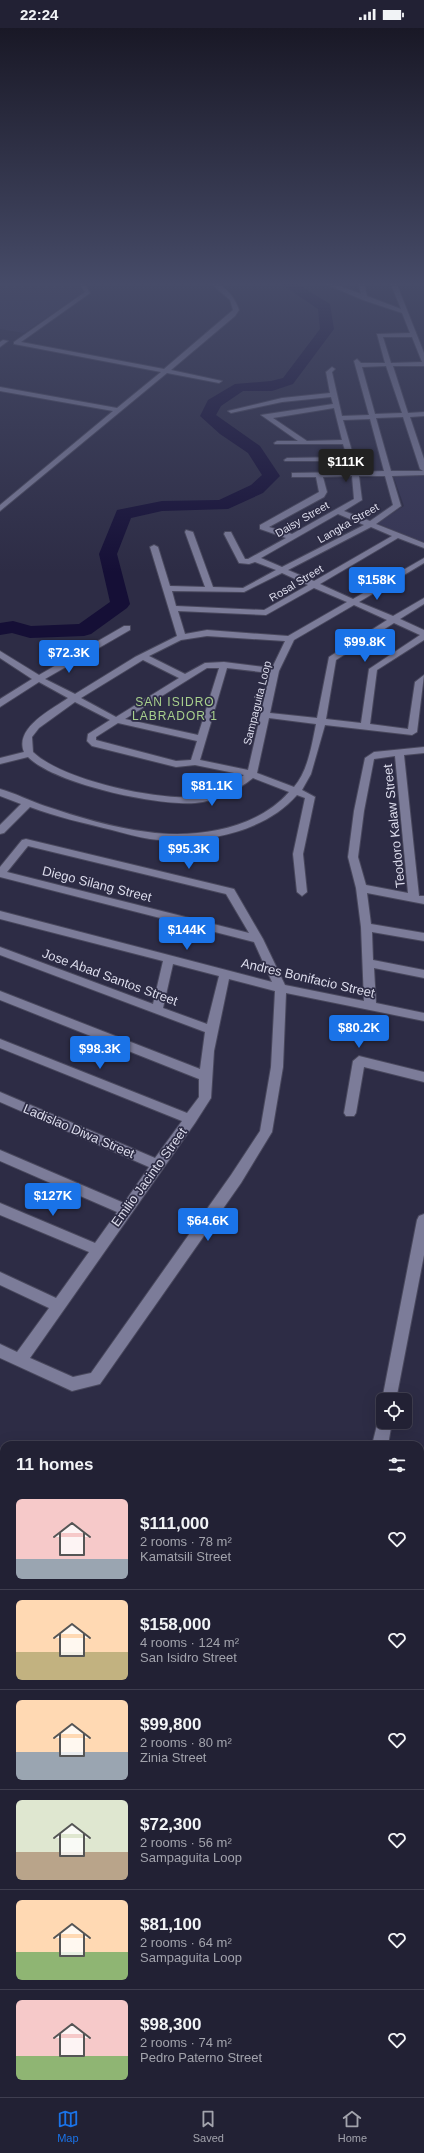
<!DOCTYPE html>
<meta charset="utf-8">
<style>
body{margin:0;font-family:Arial,sans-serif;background:#2e2e40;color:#f1f3f6;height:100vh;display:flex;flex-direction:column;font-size:15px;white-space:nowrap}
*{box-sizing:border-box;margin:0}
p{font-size:13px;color:#a2a3ac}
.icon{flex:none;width:22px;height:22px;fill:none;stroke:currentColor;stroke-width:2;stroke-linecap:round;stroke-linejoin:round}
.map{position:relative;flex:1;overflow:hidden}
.drawer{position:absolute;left:0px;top:1413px;width:424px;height:656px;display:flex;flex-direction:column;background:#222134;border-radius:12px 12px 0 0;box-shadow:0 4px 16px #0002,0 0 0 1px #3f3e4f}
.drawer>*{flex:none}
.tools{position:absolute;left:376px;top:1365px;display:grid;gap:8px}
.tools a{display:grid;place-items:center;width:36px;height:36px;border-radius:6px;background:#222134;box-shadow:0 4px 16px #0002,0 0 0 1px #3f3e4f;font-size:20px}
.price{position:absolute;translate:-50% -34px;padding:0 9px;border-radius:4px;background:#1a73e8;color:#fff;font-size:13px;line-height:26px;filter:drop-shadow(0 1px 2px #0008)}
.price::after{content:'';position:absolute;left:50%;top:24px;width:12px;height:9px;margin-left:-6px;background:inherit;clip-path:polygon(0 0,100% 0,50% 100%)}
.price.selected{background:#222;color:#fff}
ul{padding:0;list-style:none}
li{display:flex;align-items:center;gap:12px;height:100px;padding:0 16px}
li+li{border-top:1px solid #3f3e4f}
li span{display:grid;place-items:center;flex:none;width:112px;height:80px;border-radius:6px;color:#555}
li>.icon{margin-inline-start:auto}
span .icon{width:48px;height:48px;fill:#fffc;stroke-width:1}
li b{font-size:17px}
h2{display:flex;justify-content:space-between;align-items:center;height:48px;padding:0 16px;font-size:17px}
.status{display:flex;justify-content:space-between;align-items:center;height:28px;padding:0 20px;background:#222134;direction:ltr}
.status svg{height:11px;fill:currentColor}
.menu{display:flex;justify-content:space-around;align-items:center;height:56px;border-top:1px solid #3f3e4f;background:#222134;font-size:11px;color:#a2a3ac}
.menu a{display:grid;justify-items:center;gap:2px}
.menu .selected{color:#1a73e8}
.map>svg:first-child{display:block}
.built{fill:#363554}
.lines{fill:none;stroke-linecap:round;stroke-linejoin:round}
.river{fill:#150f36;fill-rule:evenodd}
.minor-casing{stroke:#49485d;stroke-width:2}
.minor{fill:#7c7c99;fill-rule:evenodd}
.labels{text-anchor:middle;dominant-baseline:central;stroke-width:3.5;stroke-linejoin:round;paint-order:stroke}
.far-street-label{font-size:11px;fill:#dcdcec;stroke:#2d2c45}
.far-neighbourhood-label{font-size:12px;letter-spacing:1px;fill:#a8d08d;stroke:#2d2c45}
.street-label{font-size:13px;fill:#dcdcec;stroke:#2d2c45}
</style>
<div class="status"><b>22:24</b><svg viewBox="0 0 49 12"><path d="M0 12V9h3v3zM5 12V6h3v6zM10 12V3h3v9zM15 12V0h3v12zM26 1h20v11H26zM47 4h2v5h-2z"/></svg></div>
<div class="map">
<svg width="424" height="2069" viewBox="0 0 424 2069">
<rect width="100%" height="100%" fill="#2d2c45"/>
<path class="built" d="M0,254h74l10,10 -60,41 -24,-4z
M393,447h31v68l-47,-20 27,-17z"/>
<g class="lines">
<path class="river" d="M278,254h16l36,22 4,25 -41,55 -21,7h-29l-22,15 -5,9 44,31 20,30 -17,17 -35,16 -66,2 -31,7 -14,36 13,50 -3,4 -36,26 -7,2 -54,2 -18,-5 -12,2v-12l13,-2 18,5 48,-2 31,-22 -11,-48 18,-44 45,-9 57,-1 32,-15 11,-10 -14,-22 -28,-19 -20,-18 8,-16 27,-16 36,-3 12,-3 37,-49 -2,-20z"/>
<g class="minor-casing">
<path id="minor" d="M78,254h5l7,11 -69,49 143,27 69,-59 -3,-10 -21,-18c14,0 26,15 30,28l-4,6 -64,54 51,11 -3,2 -52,-10 -167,138v-6l113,-94 -113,-20v-4l117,21 44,-36 -147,-28v-2l71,-50z
M321,254h8l32,12 -3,-12h6l3,14 34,13 -11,-27h6l28,71v13h-31l15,47 16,-1v4l-14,1 14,42v16l-32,1 9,30 -25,18 48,19v5l-26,-10 -78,46 33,15 71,-41v5l-65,39 34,14 31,-18v6l-24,15 24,11v10l-47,30 -7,54 38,5 7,-47 9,-7 -7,57 -5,3 -87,-10 -14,49 -9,16 13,7 -12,57 4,38 -5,4 -5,-4 -4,-38 12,-56 -8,-3c-34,39 -98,50 -147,44 -13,-2 -26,-6 -38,-9 -28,-7 -56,-13 -82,-23l-26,26 -4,1v-9l21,-21 -21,-8v-7c15,4 30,12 45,17 33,11 69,22 103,26 47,7 109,-3 141,-40l-36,-14c-16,13 -37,23 -58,25 -38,3 -140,-19 -167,-46l-28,7v-6l24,-6c-10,-24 28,-43 44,-54l-29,-16 -39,25v-8l32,-20 -32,-21v-7l39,24 85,-49h6v4l-85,49 30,15 60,-37 42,-21 -27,-89 4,-2 4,2 12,39 35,1 -20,-55 1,-2 7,2 20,55 30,1 33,-18 -21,-8 -6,2 -10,-1 -15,-29 1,-2h6l14,27h3l38,-21 -26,-9v-4l59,-33 -3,-15h-24v-4l59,-1 -3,-11h-63l-1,-1 3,-2 60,-1 -4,-13h-68l-1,-1 3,-2h21l-37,-26 72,-11 -2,-7 -49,5 -51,11 -3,-2 54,-13 48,-5 -4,-21 6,-5 3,2 -3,3 10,44 27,-1 -15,-54 3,-2 4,4h24l-8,-29 33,-1 -8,-20 -39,-13zM383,309h29l10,25 -31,1zM386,338l16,47 -27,1 -13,-47zM334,380l8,32 -35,1 -34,-23zM403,389l17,52 3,2h-32l-15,-53zM370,391l14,52 -26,1 -15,-52zM352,448l2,23 -62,35 -23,-7 55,-30 3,-5 -4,-15zM359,448h26l8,29 -23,16 -26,-10 18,-11zM338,486l26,11 -82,42 -21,-9zM371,499l21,9 -78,45 -26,-11zM282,545l26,12 -44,25 -88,-4 -4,-15 72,1zM314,560l33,14 -59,34 -81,-6 -22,4 -7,-23 88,4zM354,577l33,15 -58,37 -12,61 -47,-5 9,-42 15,-31zM394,595l26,12 -51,34 -8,54 -35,-4 10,-59zM207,608l78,5 -13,27 -48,-6 -19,1 -20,11 -36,-18 32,-16zM143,632l36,18 -63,39 -35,-19zM207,640h12l-21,67 -73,-16zM227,640l43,5 -22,97 -48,-10zM75,674l35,18 -22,14 -1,7 5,5 84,21 19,-2 49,10c-14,11 -31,21 -49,22 -40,3 -133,-17 -162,-45l-1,-15 7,-9zM269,690l47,6c-4,20 -8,47 -22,63l-37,-14zM118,695l79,18 -6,19 -15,1 -80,-21v-3z
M3,312l5,1 -8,6v-5z
M424,719v6l-20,2 15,141h5v8l-57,-11 4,31 53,9v8l-52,-9 1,28 51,10v8l-50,-10 2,35 48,10v8l-138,-28 -3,74 -11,65 -31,51 -141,201 -28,7 -72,-33v-14l17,8 32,-44 -49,-23v-13l56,26 33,-46 -89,-37v-12l95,40 22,-31 -117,-51v-11l124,53 25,-36 -149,-65v-10l155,66 27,-37 -182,-73v-9l187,74 12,-16v-18l-199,-79v-9l200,78 5,-37 -205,-77v-8l153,57 10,-43 -163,-42v-8l272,71 -18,-40 -254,-65v-10l22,-27 4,-1 208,50 29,50 22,46 79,16 -3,-74 -5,-39 -8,-31 6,-46 11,-53 9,-6zM395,728l13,137 -42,-8 -8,-28 6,-46 10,-52zM28,818l198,48 23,39 -242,-61zM173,936l46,12 -12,48 -44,-16zM229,951l46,12 -4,76 -11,64 -29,44 -140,198 -18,4 -43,-19 165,-235 16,-25 3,-47z
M359,1028l65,16v10l-60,-15 -8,46 -2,3h-8l-2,-3 9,-52z
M424,1186v41l-28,145h-13v3l-1,-3 35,-180 2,-4z
M383,1387v7h9l-4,23h-16l7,-28z
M4,1478v23l-4,2v-23z
M420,1482l4,2v16l-4,-2z
M0,1556l4,1v16l-4,-1z
M420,1608l4,1v17l-4,-1z
M4,1686v24l-4,2v-24z
M424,1777v45l-4,1v-44z
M420,1940l4,1v20l-4,-1z
M101,2065h20l-1,4h-20z
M236,2065h20v4h-20z
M373,2065h20l-1,4h-20z"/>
</g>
<use href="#minor" class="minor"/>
</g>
<linearGradient id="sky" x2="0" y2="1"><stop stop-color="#191826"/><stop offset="0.47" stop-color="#464b68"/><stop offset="1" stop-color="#464b68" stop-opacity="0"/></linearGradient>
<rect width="424" height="544" fill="url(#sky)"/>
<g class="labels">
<g class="far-street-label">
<text transform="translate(302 491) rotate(-30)">Daisy Street</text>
<text transform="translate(348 495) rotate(-30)">Langka Street</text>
<text transform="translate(296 555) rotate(-31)">Rosal Street</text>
<text transform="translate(257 675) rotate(-76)">Sampaguita Loop</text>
</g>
<g class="far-neighbourhood-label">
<text x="175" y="674">SAN ISIDRO<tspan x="175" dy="14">LABRADOR 1</tspan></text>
</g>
<g class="street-label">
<text transform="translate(394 798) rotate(-96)">Teodoro Kalaw Street</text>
<text transform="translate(97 856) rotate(14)">Diego Silang Street</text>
<text transform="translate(110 949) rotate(20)">Jose Abad Santos Street</text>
<text transform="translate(308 950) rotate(13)">Andres Bonifacio Street</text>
<text transform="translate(79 1103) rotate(23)">Ladislao Diwa Street</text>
<text transform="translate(149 1149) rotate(-54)">Emilio Jacinto Street</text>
</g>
</g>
</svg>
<div class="tools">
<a><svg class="icon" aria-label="locate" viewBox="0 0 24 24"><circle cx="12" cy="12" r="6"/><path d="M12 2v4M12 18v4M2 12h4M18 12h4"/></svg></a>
</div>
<b class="price selected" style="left:346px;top:455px">$111K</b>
<b class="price" style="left:377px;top:573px">$158K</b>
<b class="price" style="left:365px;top:635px">$99.8K</b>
<b class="price" style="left:69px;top:646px">$72.3K</b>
<b class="price" style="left:212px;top:779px">$81.1K</b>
<b class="price" style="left:189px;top:842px">$95.3K</b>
<b class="price" style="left:187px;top:923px">$144K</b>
<b class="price" style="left:359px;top:1021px">$80.2K</b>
<b class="price" style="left:100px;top:1042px">$98.3K</b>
<b class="price" style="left:53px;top:1189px">$127K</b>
<b class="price" style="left:208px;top:1214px">$64.6K</b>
<section class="drawer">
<h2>11 homes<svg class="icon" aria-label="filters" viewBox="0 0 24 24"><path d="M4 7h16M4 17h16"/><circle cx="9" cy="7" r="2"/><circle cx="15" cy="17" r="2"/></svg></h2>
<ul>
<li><span style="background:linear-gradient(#f6c9c9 75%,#9aa5b1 0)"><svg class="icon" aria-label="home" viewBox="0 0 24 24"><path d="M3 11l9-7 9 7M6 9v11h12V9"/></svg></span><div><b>$111,000</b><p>2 rooms · 78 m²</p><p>Kamatsili Street</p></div><svg class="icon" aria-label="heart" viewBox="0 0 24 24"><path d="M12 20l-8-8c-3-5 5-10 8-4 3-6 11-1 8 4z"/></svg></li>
<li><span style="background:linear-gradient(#ffd9b3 65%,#c2b280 0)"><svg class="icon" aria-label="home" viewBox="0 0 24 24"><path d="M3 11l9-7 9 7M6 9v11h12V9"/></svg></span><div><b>$158,000</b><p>4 rooms · 124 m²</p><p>San Isidro Street</p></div><svg class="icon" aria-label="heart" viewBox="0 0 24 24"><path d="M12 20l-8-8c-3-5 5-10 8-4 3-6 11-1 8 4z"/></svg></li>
<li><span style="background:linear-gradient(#ffd9b3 65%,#9aa5b1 0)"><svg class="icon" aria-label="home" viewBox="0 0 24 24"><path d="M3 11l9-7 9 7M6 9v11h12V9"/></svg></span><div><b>$99,800</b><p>2 rooms · 80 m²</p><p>Zinia Street</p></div><svg class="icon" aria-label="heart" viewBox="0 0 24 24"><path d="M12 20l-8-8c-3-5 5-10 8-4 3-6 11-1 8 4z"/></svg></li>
<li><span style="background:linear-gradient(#dfe7d0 65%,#b9a48a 0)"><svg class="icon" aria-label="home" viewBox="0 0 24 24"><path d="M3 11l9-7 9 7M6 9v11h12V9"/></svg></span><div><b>$72,300</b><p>2 rooms · 56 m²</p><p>Sampaguita Loop</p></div><svg class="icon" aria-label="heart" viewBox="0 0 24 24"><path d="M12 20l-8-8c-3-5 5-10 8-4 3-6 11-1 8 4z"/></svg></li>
<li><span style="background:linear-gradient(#ffd9b3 65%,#8fb573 0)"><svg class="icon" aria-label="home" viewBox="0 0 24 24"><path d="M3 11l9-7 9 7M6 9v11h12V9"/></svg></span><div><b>$81,100</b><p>2 rooms · 64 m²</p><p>Sampaguita Loop</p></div><svg class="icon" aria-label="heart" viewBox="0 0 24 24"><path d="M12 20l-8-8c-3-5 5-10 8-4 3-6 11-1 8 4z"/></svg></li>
<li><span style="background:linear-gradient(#f6c9c9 70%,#8fb573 0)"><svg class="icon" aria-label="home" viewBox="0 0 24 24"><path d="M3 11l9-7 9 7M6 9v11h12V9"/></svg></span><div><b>$98,300</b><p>2 rooms · 74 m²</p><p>Pedro Paterno Street</p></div><svg class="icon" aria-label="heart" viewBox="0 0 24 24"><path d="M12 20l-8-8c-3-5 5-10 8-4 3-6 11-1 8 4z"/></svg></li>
</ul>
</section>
</div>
<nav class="menu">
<a class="selected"><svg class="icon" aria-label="map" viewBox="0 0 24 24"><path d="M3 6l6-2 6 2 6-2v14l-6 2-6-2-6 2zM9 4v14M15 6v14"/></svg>Map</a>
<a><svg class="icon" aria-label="saved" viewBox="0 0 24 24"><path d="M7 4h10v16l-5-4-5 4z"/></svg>Saved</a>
<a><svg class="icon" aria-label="home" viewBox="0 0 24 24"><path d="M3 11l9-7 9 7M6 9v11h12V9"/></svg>Home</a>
</nav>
